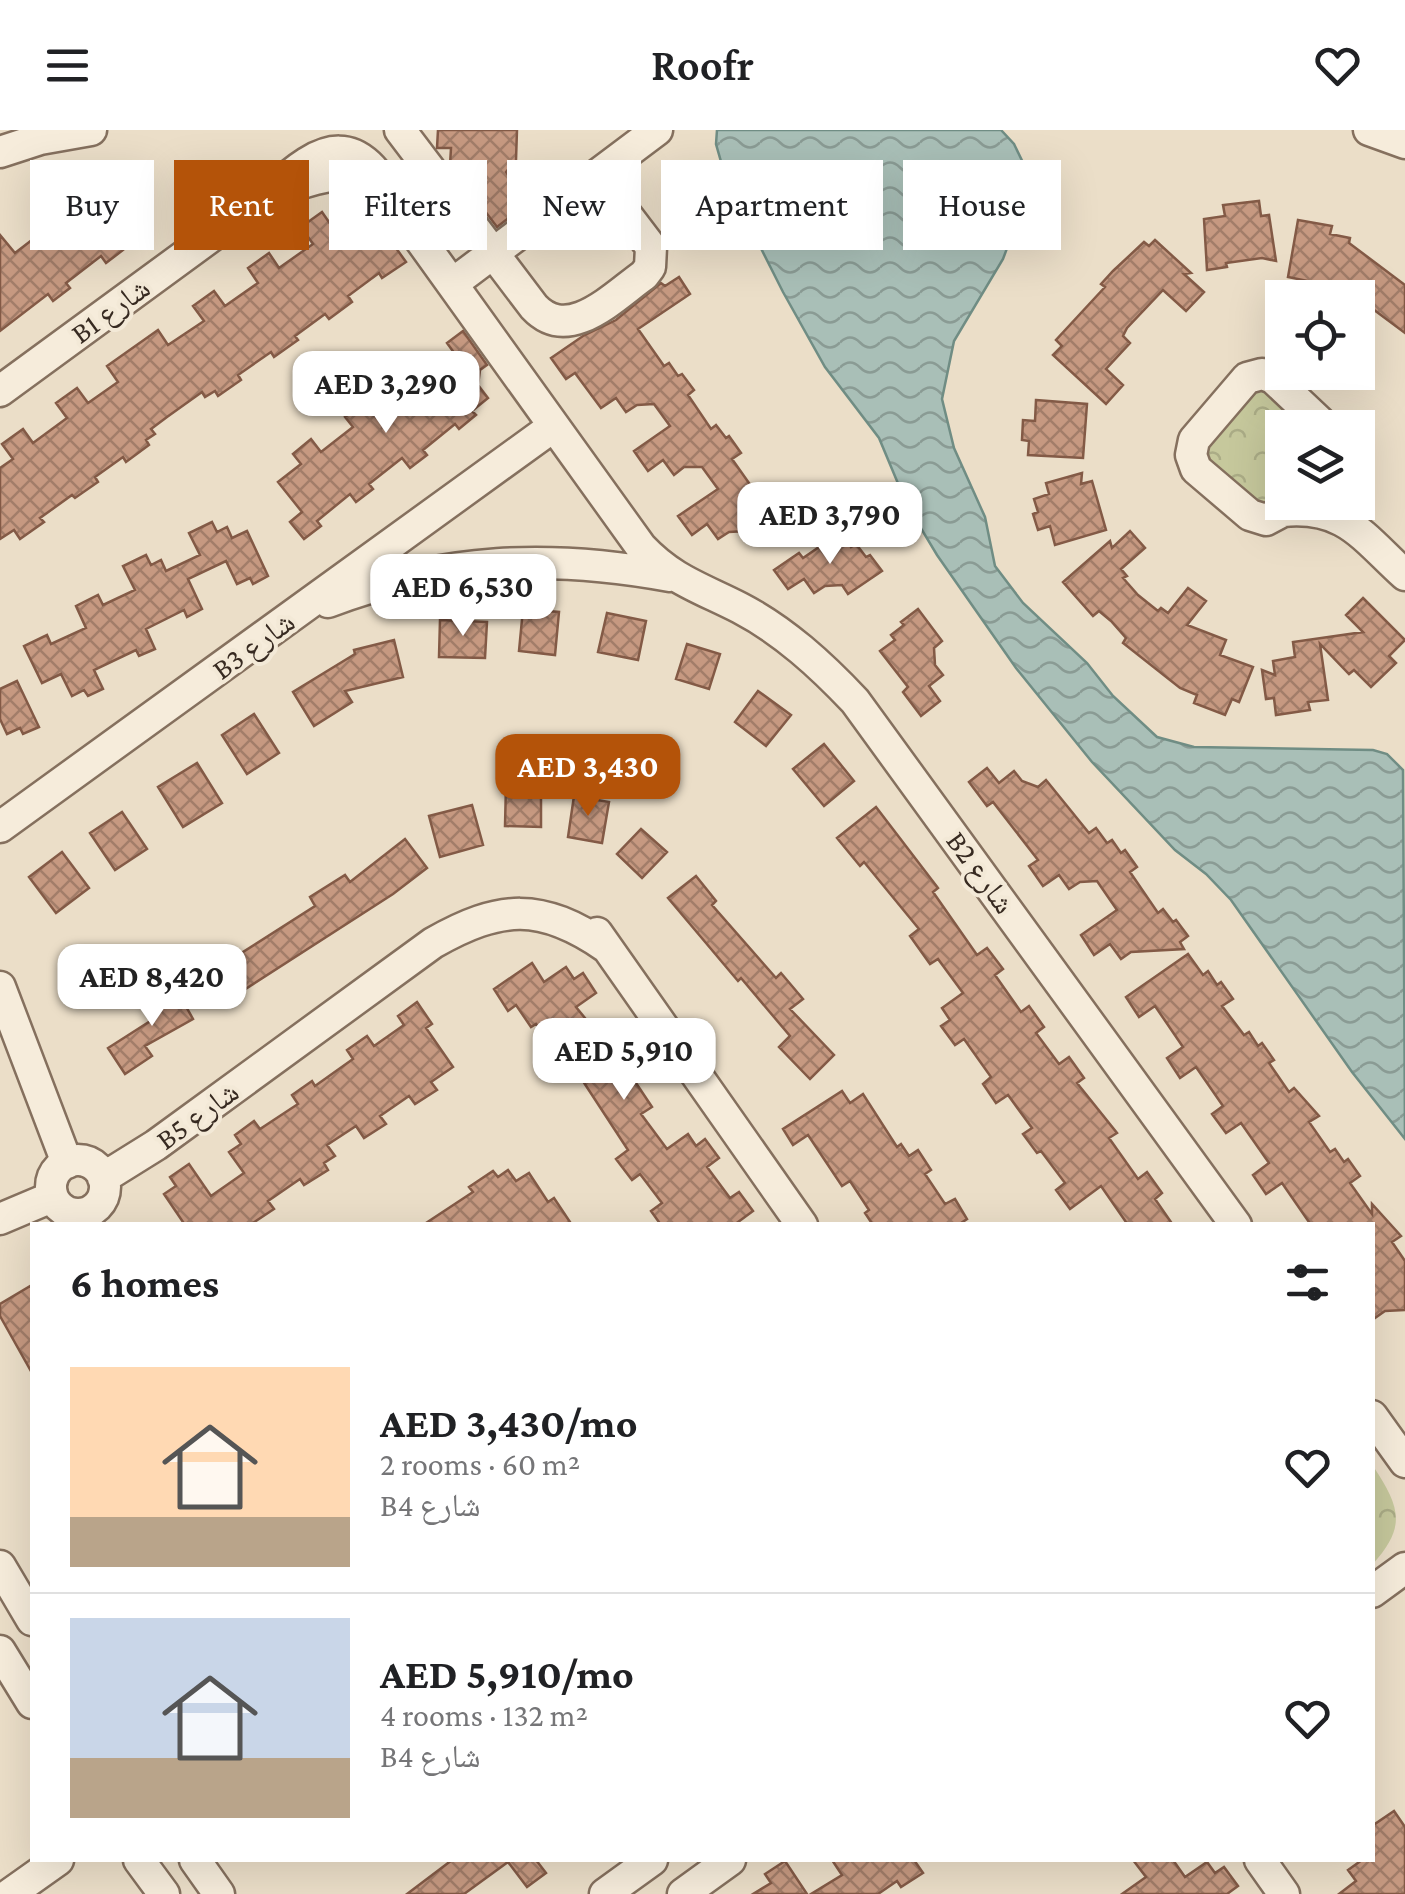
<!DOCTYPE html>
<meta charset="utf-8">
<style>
body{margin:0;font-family:"Crimson Pro","Noto Naskh Arabic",serif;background:#f6f6f6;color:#202124;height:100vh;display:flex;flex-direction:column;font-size:38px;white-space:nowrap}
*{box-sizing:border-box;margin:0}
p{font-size:32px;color:#757577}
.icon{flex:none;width:55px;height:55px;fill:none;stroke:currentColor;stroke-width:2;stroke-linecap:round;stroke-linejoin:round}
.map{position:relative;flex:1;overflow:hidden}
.details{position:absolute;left:30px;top:1092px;width:1345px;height:640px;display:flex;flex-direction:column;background:#fff;border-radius:0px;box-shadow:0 10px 40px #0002}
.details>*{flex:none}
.hud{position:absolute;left:30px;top:30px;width:1345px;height:90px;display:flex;gap:20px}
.tools{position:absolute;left:1265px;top:150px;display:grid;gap:20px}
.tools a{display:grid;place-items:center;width:110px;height:110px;border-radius:0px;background:#fff;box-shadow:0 10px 40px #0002;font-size:50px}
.price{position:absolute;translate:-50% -85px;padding:0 22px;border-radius:20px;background:#fff;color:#222;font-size:32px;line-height:65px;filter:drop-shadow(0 2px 5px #0008)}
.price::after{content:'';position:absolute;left:50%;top:60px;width:30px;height:22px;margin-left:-15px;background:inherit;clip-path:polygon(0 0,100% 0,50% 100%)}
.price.selected{background:#b45309;color:#fff}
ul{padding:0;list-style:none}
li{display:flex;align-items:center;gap:30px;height:250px;padding:0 40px}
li+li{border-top:2px solid #e0e0e0}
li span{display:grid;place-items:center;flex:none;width:280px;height:200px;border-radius:0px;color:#555}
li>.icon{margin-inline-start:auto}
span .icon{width:120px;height:120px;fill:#fffc;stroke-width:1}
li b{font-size:42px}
h2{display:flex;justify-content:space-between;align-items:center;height:120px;padding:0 40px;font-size:42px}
.chip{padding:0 35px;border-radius:0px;background:#fff;box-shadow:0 10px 40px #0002;font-size:35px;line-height:90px}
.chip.selected{background:#b45309;color:#fff}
header{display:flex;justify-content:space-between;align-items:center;height:130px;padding:0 40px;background:#fff;font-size:45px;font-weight:600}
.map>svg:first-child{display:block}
.park{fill:url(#park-crowns)}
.water{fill:url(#water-waves);stroke:#708d84;stroke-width:2.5}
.building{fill:url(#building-cross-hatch);stroke:#835a46;stroke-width:2.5}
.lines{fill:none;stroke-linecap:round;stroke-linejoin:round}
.minor-casing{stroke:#85705e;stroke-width:35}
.minor{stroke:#f6ecdb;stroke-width:30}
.labels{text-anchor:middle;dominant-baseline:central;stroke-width:8;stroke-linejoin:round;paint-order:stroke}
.street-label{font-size:30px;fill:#372a21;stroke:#f3e9d7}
</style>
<header><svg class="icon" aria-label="menu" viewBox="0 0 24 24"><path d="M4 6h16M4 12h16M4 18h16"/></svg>Roofr<svg class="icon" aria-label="heart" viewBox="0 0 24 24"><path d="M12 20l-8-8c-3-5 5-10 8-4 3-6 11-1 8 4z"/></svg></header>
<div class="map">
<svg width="1405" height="1764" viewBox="0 0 1405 1764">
<defs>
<pattern id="park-crowns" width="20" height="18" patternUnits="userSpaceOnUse" patternTransform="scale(2.5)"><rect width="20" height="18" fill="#c6c89c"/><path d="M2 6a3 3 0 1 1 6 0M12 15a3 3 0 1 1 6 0" fill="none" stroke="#abac86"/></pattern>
<pattern id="water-waves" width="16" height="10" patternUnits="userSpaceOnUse" patternTransform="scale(2.5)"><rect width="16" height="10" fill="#a9bfb7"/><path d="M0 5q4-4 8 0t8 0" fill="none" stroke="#8a9b94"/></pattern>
<pattern id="building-cross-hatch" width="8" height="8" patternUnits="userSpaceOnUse" patternTransform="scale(2.5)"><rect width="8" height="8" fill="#c69981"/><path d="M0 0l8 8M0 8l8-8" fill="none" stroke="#a27d69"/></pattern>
</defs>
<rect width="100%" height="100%" fill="#ebdec8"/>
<path class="park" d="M1263,258l49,39 -30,1v71l-20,10 -56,-44 -1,-24 41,-50z
M1373,1336c29,43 32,62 0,98z"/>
<path class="water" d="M717,0h284l13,14 14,29 -6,35 -19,51 -49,82 -12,58 12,49 31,69 10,49 28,37 64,60 26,33 44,41 37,10 179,3 14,4 16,16 2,369 -53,-67 -121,-172 -25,-26 -31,-24 -83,-88 -76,-94 -79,-113 -30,-50 -28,-67 -54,-71 -42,-75 -57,-113 -10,-35z"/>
<path class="building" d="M438,0h79l-1,30 -10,12 22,31 -31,24 -47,-62 1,-17h-14z
M114,33l26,32 -12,9 -2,15 10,13 -16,13 3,5 -17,13 -5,-7 -35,27 4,5 -17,13 -5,-7 -48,37v-96l15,18 35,-27 -8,-11 18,-14 11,13 32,-26 -8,-10z
M1259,71l2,15 8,-1 7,46 -14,-3 -36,5 1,4 -20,3 -3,-51 21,-3 -2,-11z
M322,82l11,16 14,-11 16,23 18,-13 25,35 -24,16 -3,-5 -31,23 4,6 -23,17 -4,-5 -30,22 3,4 -24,17 -3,-5 -33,23 3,5 -23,16 -3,-5 -10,6 -3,-5 -35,25 -16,12 4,5 -9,6 3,5 -23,17 -3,-5 -28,20 3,5 -23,16 -3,-3 -32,23 4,4 -24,17 -6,-9 -14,9v-71l13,-9 -11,-15 21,-15 10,14 34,-25 -11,-15 21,-15 11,15 30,-21 -11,-16 51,-36 10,15 36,-24 -11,-15 21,-15 11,15 33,-23 -10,-15 21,-15 10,15 34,-24 -12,-17z
M1298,90l34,6 -2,8 20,4 -1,5 56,42v48l-47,-35h-55l10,-16 -25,-5z
M1155,110l36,33 -7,1 20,18 -18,19 -23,-21 -36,38 -4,8 7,7 -24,26 17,16 -17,19 -53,-49 9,-9 -6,-6 49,-53 -4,-3 12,-13 31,-29 5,4z
M679,147l11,17 -52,35 26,37 5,-3 9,13 4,-2 12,16 -6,5 23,34 5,-4 10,13 3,-2 12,17 -9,6 24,34 5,-4 9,14 4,-3 11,17 -33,23 -6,-9 -17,1 -11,7 -11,-15 -15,11 -14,-19 40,-27 -16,-22h-18l-10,8 -11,-15 -15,11 -14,-20 36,-25 -16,-22 -17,1 -11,7 -10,-14 -15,10 -26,-35 -9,6 -15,-21 32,-22 33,-16 45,-37 4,3z
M463,201l24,34 -7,5 -2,15 10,13 -16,13 4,4 -17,14 -4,-5 -32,26 4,5 -17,13 -8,-10 -33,26 4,5 -17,13 -6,-8 -33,27 4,5 -17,13 -14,-17 12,-10 -24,-30 23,-18 -8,-10 18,-15 10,13 32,-25 -8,-10 18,-15 13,15 30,-24 -8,-10 19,-15 8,10 30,-24 -8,-11z
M1036,270l51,4 -4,54 -55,-3 1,-14 -7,-1 1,-20 12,1z
M1082,343l-1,11 11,-3 14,49 -51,15 -5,-19 -12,4 -5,-16 5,-2 -4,-13 15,-5 -3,-11z
M212,392l5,10 10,-5 5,11 15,-7 21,45 -15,8 -3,-6 -13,6 -11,-23 -38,18 14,30 -15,8 -3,-7 -38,19 9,20 -16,7 -3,-6 -42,20 9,19 -15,7 -4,-6 -12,6 -11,-22 -19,9 -18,-37 23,-11 4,9 35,-16 -10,-22 22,-11 5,10 32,-15 -12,-24 23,-11 5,10 10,-5 5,11 34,-16 -11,-22z
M1130,401l15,17 -24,21 6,7 -4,2 15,17 20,16 3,-3 7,5 20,-25 18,13 -19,24 39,15 -6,15 33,12 -14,35 -7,-3 -7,16 -31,-12 3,-8 -17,-7 -57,-45 3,-5 -15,-17 -12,-10 -6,5 -30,-34 47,-41 2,7z
M841,402l10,15 5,-3 10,13 4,-2 12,16 -34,23 -6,-9 -17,1 -11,7 -10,-14 -16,10 -14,-19 25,-17 4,5z
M1363,468l42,42 -16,16 7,7 -25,24 -17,-17 -5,4 -29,-30 8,56 -20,2 2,8 -34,5 -2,-17 -8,1 -4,-29 13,5 -2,-14 22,-4 -2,-15 70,-10 -17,-17z
M523,479l36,3 -4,43 -36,-4z
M918,479l24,32 -8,7 1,17 8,10 -14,11 11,15 -19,15 -18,-24 5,-5 -28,-36 15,-11 -4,-5 13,-10 -3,-3z
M607,483l39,8 -8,39 -40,-8z
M440,490l47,2 -2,36 -46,-1z
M394,510l9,37 -58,14 7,11 -38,24 -21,-34 62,-38 -1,-4z
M687,514l33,10 -11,35 -33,-10z
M17,551l22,46 -16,7 -3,-6 -13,6 -7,-15v-30z
M758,561l33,24 -25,31 -31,-24z
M254,584l25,39 -32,21 -25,-39z
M824,614l30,37 -30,25 -31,-37z
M197,633l25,40 -39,24 -25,-40z
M987,638l12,15 15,-12 8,10 16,6 8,-7 43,53 7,-5 11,15 5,-3 9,13 4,-3 12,17 -7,5 28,41 5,-4 10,13 3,-2 12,16 -8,6 4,7 -53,3 -10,7 -11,-15 -16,11 -13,-20 36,-25 -20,-29 -17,1 -11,7 -10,-14 -16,11 -14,-20 9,-6 -45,-58 -6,4 -18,-24z
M506,654l35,1v42l-36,-1z
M574,666l35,6 -7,41 -34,-6z
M472,675l11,40 -43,12 -11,-41z
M876,677l62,81 -5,4 44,63 10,-7 16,21 -8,6 26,37 8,-6 15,21 -8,6 23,31 10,-7 15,21 -7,5 40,50 -8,5 29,41 9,-7 15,21 -7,6 18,26h-45l-27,-39 -31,23 -14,-19 9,-7 -24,-32 -4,2 -14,-19 9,-6 -24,-33 -12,8 -13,-19 8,-7 -27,-38 -9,6 -14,-19 9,-6 -8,-12 21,-15 -25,-34 -8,5 -20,-28 9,-7 -55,-67 -4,4 -23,-28z
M122,682l25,37 -32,21 -25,-37z
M641,699l26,23 -25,26 -25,-24z
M405,709l22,29 -34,26 -166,107 -17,-28 105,-67 -5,-9 35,-22 5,7z
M62,722l27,36 -33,25 -27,-36z
M696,746l20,25 -4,4 64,73 5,-5 22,26 -13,10 44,46 -24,24 -31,-32 11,-11 -49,-58 -3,3 -70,-83z
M1188,824l15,21 5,-4 9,14 4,-3 12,17 -11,7 22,29 5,-3 9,14 4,-3 12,17 -5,3 20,29 5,-4 25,28 -10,6 21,30 5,-3 9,13 4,-3 12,17 -10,7 22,31v-10l29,32 -9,6 13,19v49l-20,1 -13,9v-95h-61l-29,-42 -16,11 -13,-19 16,-12 -28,-40 -15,10 -14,-19 11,-8 -27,-39 -16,11 -13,-20 16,-11 -28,-41 -16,11 -13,-20z
M532,833l12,19 22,-15 8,12 9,-6 13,20 -20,14 52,64 24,36 -11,7 26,35 21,-15 8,12 9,-7 14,19 -12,9 23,31 9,-6 14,19 -19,14h-73l-10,-14 11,-8 -22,-29 -8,6 -16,-21 12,-9 -51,-78 -3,2 -38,-50 -5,3 -15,-22 -8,6 -14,-22z
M174,855l19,34 -48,27 7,10 -27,18 -17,-26 47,-30 -10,-17z
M417,872l15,22 -6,4 27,39 -22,15 6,8 -22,14 -6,-8 -29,20 6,8 -22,14 -8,-12 -29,19 8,11 -11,7 4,7 -24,15 -4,-6 -32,22 6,8 -24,16h-65l-21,-31 12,-8 -6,-9 19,-13 22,32 33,-23 -15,-21 12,-8 -6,-9 19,-14 6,8 38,-25 -6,-9 20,-14 3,5 38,-27 -6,-9 20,-14 7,10 30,-21 -6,-9z
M842,961l8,12 13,-9 34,53 4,-3 8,12 9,-6 13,20 -6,4 20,30 10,-5 12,20 -9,6h-85l-8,-12 4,-3 -19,-29 -8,5 -34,-51 -15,10 -10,-16z
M508,1040l8,11 13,-8 19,29 6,-4 18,27h-149l50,-33 -4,-5 24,-16 5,6z
M32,1155v88l-32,-57v-12z
M1394,1681l11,16v67h-66l17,-13 -8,-11 14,-10h10v-34z
M452,1730h84l10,13 -19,14 -19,-25 -44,32h-57z
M832,1730h82l9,13 -22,14 -4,-6 -19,13h-67l31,-19z
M1133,1730h40l12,17 22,-15 8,11 9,-6 14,19 -11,8h-105l24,-17z
M785,1731l22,33h-54l18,-11 -6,-9z"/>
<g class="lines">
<g class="minor-casing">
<path id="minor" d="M400,0l134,177c35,37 79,-10 110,-32l6,-8 1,-20 -54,-71
M1369,0l36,13
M0,22l40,-13 51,-9
M292,57c36,-15 64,-17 95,10
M452,154l205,-154
M0,261l269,-197c55,-53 90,-64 127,12l245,341c31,33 60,41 99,61 44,23 81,57 115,93l381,524
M1290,372l-7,9 -17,9 -16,-5 -54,-46 -5,-14 3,-15 53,-62 15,-4 11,4 53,50
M1283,381c62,-6 80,26 122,64
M328,472c115,-44 222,-48 342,-26
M0,697l554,-401
M597,803l205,292
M0,857l67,176
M51 1057a27 27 0 1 1 54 0a27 27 0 1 1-54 0Z
M103,1048l53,-33 277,-202c67,-38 108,-41 173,4
M0,1089l52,-22
M1372,1286l33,46
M0,1436l32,54
M1372,1462l33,-24
M0,1521l32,52
M139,1730l25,34
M195,1730l24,34
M1260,1730l24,34
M10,1764l48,-34
M605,1764l47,-34
M683,1764l47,-34"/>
</g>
<use href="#minor" class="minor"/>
</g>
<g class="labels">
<g class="street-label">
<text transform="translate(110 180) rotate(-36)">B1 شارع</text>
<text transform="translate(253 515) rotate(-36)">B3 شارع</text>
<text transform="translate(981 742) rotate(54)">B2 شارع</text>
<text transform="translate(197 985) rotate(-36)">B5 شارع</text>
</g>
</g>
</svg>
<div class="tools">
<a><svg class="icon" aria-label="locate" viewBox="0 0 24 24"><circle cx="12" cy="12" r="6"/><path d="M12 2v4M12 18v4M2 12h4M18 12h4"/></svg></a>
<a><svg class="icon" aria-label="layers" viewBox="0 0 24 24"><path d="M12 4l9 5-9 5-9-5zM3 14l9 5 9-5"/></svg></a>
</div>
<b class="price" style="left:386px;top:306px">AED 3,290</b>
<b class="price" style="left:830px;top:437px">AED 3,790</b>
<b class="price" style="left:463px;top:509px">AED 6,530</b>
<b class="price selected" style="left:588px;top:689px">AED 3,430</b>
<b class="price" style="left:152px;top:899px">AED 8,420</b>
<b class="price" style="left:624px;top:973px">AED 5,910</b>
<div class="hud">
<a class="chip">Buy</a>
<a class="chip selected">Rent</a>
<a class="chip">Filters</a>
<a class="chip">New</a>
<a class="chip">Apartment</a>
<a class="chip">House</a>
</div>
<section class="details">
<h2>6 homes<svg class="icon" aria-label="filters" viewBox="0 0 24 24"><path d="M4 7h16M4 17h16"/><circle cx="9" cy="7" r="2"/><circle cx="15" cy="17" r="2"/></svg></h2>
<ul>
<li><span style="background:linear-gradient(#ffd9b3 75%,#b9a48a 0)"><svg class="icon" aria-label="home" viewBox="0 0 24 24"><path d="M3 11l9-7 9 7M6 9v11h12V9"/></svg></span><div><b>AED 3,430/mo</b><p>2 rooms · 60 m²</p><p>B4 شارع</p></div><svg class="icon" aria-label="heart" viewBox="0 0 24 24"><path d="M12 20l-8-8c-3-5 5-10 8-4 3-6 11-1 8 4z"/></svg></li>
<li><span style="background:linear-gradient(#c9d6e8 70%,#b9a48a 0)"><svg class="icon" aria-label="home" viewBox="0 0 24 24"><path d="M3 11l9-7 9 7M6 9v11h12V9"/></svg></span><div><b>AED 5,910/mo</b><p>4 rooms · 132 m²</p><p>B4 شارع</p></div><svg class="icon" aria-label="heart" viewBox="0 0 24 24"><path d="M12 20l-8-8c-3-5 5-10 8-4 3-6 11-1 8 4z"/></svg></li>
</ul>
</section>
</div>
